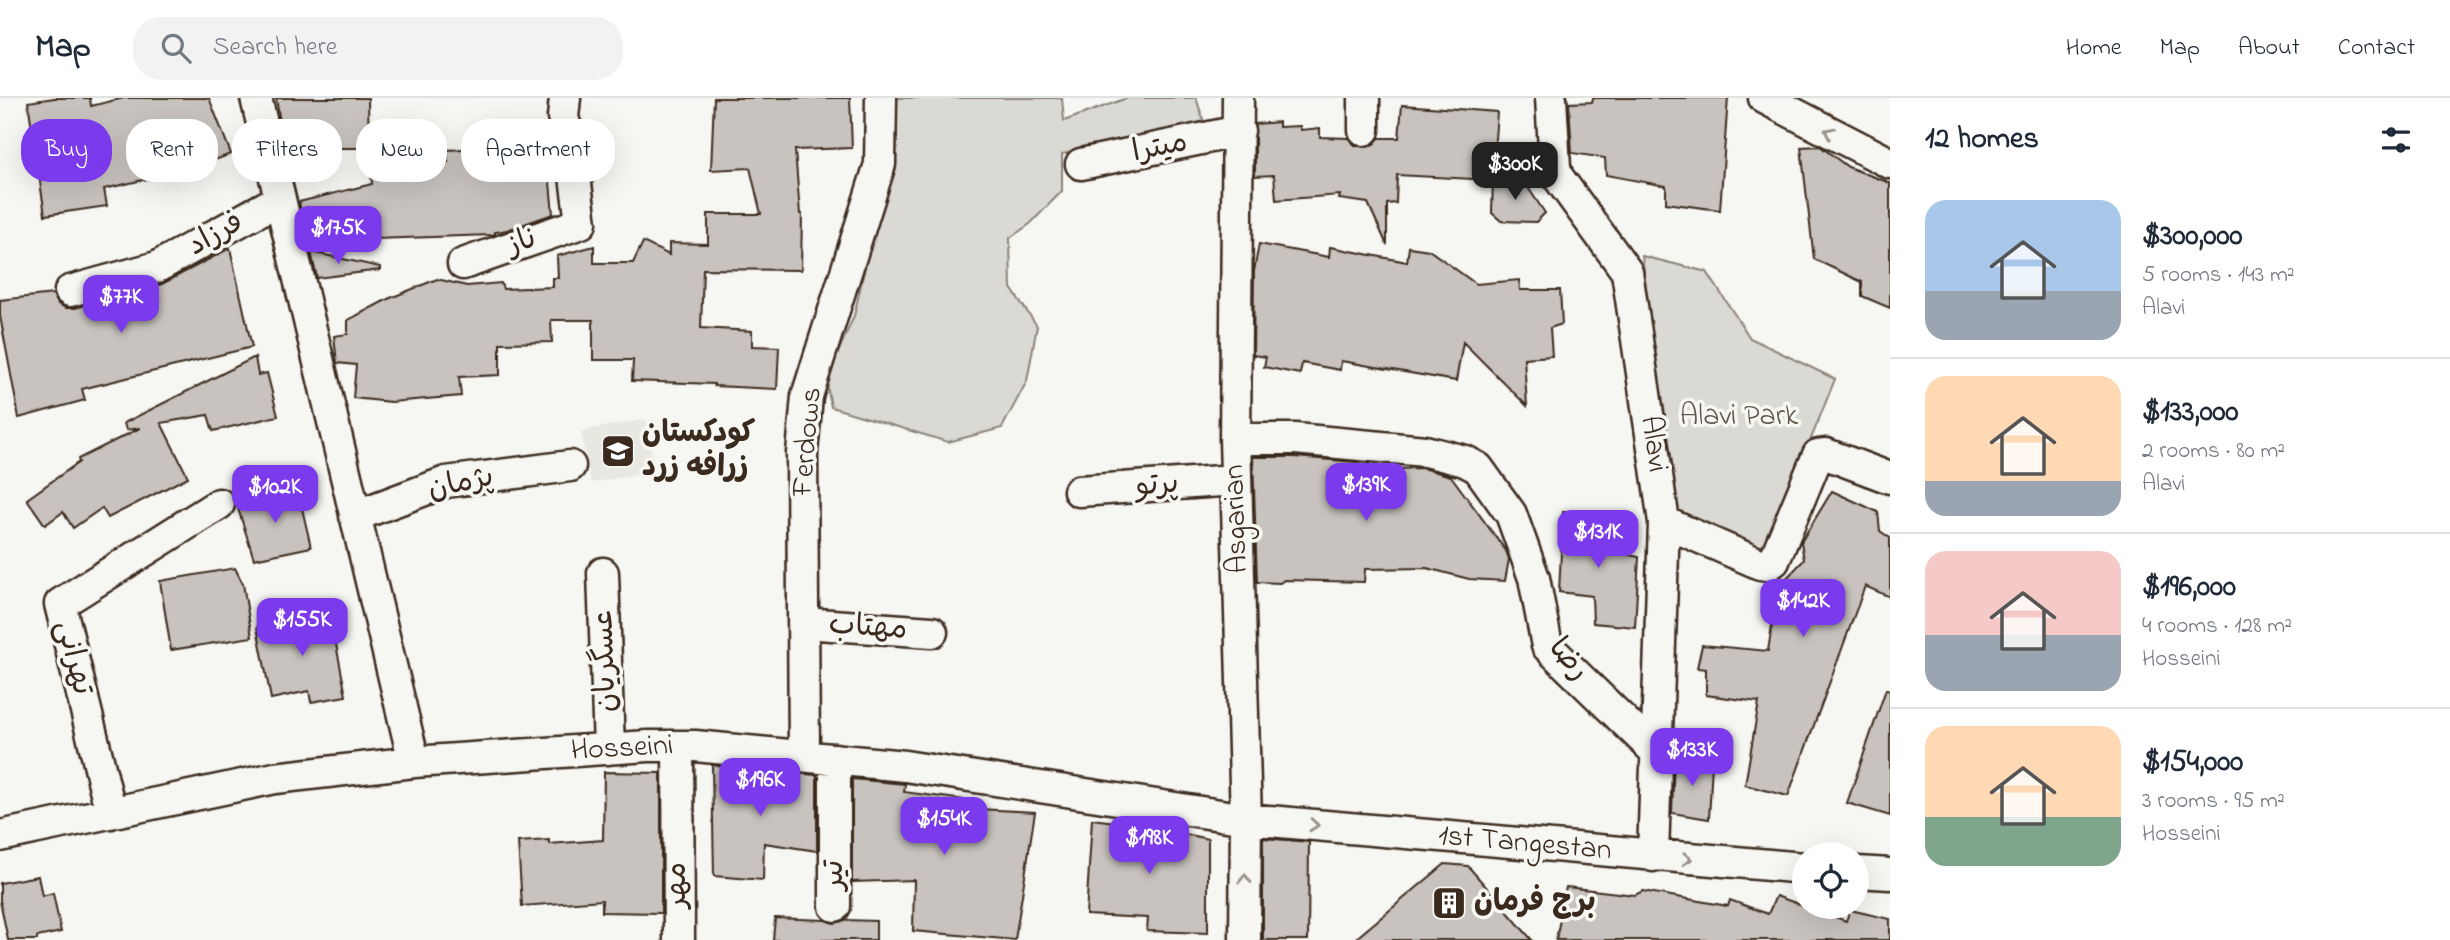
<!DOCTYPE html>
<meta charset="utf-8">
<style>
body{margin:0;font-family:"Indie Flower","Playpen Sans Arabic",sans-serif;background:#f2f2f3;color:#1f2937;height:100vh;display:flex;flex-direction:column;font-size:26px;white-space:nowrap}
*{box-sizing:border-box;margin:0}
p{font-size:23px;color:#747a83}
.icon{flex:none;width:38px;height:38px;fill:none;stroke:currentColor;stroke-width:2;stroke-linecap:round;stroke-linejoin:round}
.map{position:relative;flex:1;overflow:hidden}
.sheet{display:flex;flex-direction:column;background:#fff;width:560px}
.sheet>*{flex:none}
.hud{position:absolute;left:21px;top:21px;width:665px;height:63px;display:flex;gap:14px}
.fabs{position:absolute;left:1792px;top:744px;display:grid;gap:14px}
.fabs a{display:grid;place-items:center;width:77px;height:77px;border-radius:50%;background:#fff;box-shadow:0 7px 28px #0002;font-size:35px}
.price{position:absolute;translate:-50% -60px;padding:0 16px;border-radius:14px;background:#7c3aed;color:#fff;font-size:23px;line-height:46px;filter:drop-shadow(0 2px 4px #0008)}
.price::after{content:'';position:absolute;left:50%;top:42px;width:21px;height:16px;margin-left:-10px;background:inherit;clip-path:polygon(0 0,100% 0,50% 100%)}
.price.selected{background:#222;color:#fff}
ul{padding:0;list-style:none}
li{display:flex;align-items:center;gap:21px;height:175px;padding:0 35px}
li+li{border-top:2px solid #e0e1e3}
li span{display:grid;place-items:center;flex:none;width:196px;height:140px;border-radius:21px;color:#555}
li>.icon{margin-inline-start:auto}
span .icon{width:84px;height:84px;fill:#fffc;stroke-width:1}
li b{font-size:30px}
h2{display:flex;justify-content:space-between;align-items:center;height:84px;padding:0 35px;font-size:30px}
.chip{padding:0 24px;border-radius:28px;background:#fff;box-shadow:0 7px 28px #0002;font-size:24px;line-height:63px}
.chip.selected{background:#7c3aed;color:#fff}
header{display:flex;align-items:center;gap:42px;box-sizing:border-box;height:98px;padding:0 35px;background:#fff;border-bottom:2px solid #e0e1e3}
header strong{font-size:33px}
nav{display:flex;gap:38px;margin-inline-start:auto;font-size:24px}
.search{width:490px;height:63px;background:#f2f2f3;display:flex;align-items:center;gap:18px;box-sizing:border-box;padding:0 24px;border-radius:28px;color:#747a83;font-size:26px}
main{display:flex;flex:1;min-height:0}
.map>svg:first-child{display:block}
.built{fill:#e8e7e2}
.green{fill:#dad9d3;stroke:#8a8278;stroke-width:2}
.building{fill:#c8c3be;stroke:#3b2a1e;stroke-width:2}
.lines{fill:none;stroke-linecap:round;stroke-linejoin:round}
.minor-casing{stroke:#3b2a1e;stroke-width:35}
.minor{stroke:#f6f6f2;stroke-width:30}
.oneway{stroke:#989088}
.labels{text-anchor:middle;dominant-baseline:central;stroke-width:7;stroke-linejoin:round;paint-order:stroke}
.street-label{font-size:30px;fill:#3b2a1e;stroke:#f6f6f2}
.park-label{font-size:30px;fill:#63564b;stroke:#f6f6f2}
.poi-label{font-size:30px;font-weight:bold;fill:#3b2a1e;stroke:#f6f6f2;text-anchor:start}
</style>
<header>
<strong>Map</strong>
<div class="search"><svg class="icon" aria-label="search" viewBox="0 0 24 24"><circle cx="10" cy="10" r="6"/><path d="M15 15l6 6"/></svg>Search here</div>
<nav><a>Home</a><a>Map</a><a>About</a><a>Contact</a></nav>
</header>
<main>
<div class="map">
<svg width="1890" height="842" viewBox="0 0 1890 842">
<rect width="100%" height="100%" fill="#f6f6f2"/>
<filter id="ink" filterUnits="userSpaceOnUse"><feTurbulence type="fractalNoise" baseFrequency=".0143" numOctaves="2"/><feDisplacementMap in="SourceGraphic" scale="14" xChannelSelector="R" yChannelSelector="G"/><feConvolveMatrix kernelMatrix="1 2 1 2 8 2 1 2 1" color-interpolation-filters="sRGB"/></filter>
<g filter="url(#ink)">
<path class="built" d="M646,321l9,52 -64,12 -10,-52z"/>
<path class="green" d="M897,0h165l2,23 63,-23h69l10,30 -144,26v37l-32,33 -20,14 1,50 26,38 -10,55 -25,47 -54,14 -117,-35 -5,-27 28,-64 23,-103 18,-44z
M1642,158l65,16 43,66 85,41 -69,172 -91,-40z"/>
<path class="building" d="M54,0h36l1,8 33,-8h85l22,56 -61,23 -1,-3 -65,15 3,17 -62,9 -17,-113z
M276,0h92l1,50h-36l-1,-20 -51,1z
M714,0h136l2,50 -57,2 5,64h2l-1,56 -98,-1 -2,59 51,3v15l27,1 -2,42 -63,-3v-2l-82,-3 1,-21h-40v-40h-42l1,22 -52,1v32l-41,2 2,19 -70,6 -38,-4 3,-33 -19,-2 -3,-27 14,-2v-14l40,-21 49,-20 30,7 34,-3 2,6 50,-2v-9h5l-1,-22 37,-10v17h39l10,-21 26,13v-12l39,1v-30h53l-11,-46 -39,2z
M1593,0h135l-8,112 -54,-7v-17l-60,-11 -1,-17 -33,-5 -3,-50 23,-1z
M1402,7l95,7 -5,68 -95,-5 -1,28 -9,1v41l-19,-42 -29,-4 1,-4 -64,5 -2,-25 -19,1v-52l24,-2v5l21,-1 1,4 19,-2v9l28,1 7,7 10,2 8,-2 6,-7h20z
M546,42l7,74 -46,16 -12,2v2l-3,1 -118,4 1,4 -66,4 -10,-45 73,-18 -2,-19 78,-3 -1,-12 48,-3 -1,-2z
M1820,48l28,21 42,16v125l-28,-12v-14l-48,-23 -13,-112z
M1521,79l24,36 -9,9 -35,-1 -9,-8 1,-33z
M1259,146l70,13 1,-10 77,15 2,-15 20,3 47,34 43,-4 1,10h40l2,34 -12,4 2,28 -28,2 3,48 -64,-64 -7,39 -115,-20 -1,9 -38,-7 -2,11 -36,-7 2,-10 -13,-2 1,-84z
M230,150l22,99 -170,42 3,11 -66,18 -19,-102v-16l53,-6 5,10 8,4h9l87,-24z
M311,154l69,15v3l-63,8z
M255,259l3,18 9,-2 11,43 -65,15 -5,-16 -47,8 27,54 -80,41 -6,-10 -29,20 -10,-16 -18,13 -18,-26 52,-37 -1,-3 62,-31 -14,2 -2,-7z
M1253,359h41l75,6v7l53,-2 29,8 55,75 3,8 -4,22 -36,-2 -42,-11 -62,1 -1,13 -80,-2 -4,3 -23,-1z
M298,393l13,56 -57,12 -17,-54z
M1832,393l46,21 2,19 10,7v59l-25,-11 -77,210 -43,-11 14,-83 -53,-7v-26l-9,-1 5,-23 66,6 10,-64 26,-27 -3,-18z
M1563,414l45,2v37l31,6 -4,70 -42,-4 -1,-27 -33,-4z
M235,470l8,16 9,53 -81,13 -11,-69z
M330,515l16,83 -35,6 -2,-11 -38,8 -14,-72z
M1886,591l4,1v126l-43,-13z
M1674,658l38,7 -3,56 -37,-6z
M712,667l67,9v-2l38,3v76l-53,-8 -1,37 -49,-4z
M604,674l57,1v140l-59,-1v-12l-80,6 -4,-64 31,-2v4l54,-4z
M852,681l53,5 -1,8 76,10 -1,7 56,3 -20,128 -102,-9 1,-51 -62,2z
M1092,721l62,8 54,12v94l-61,-2 1,-13 -62,-3z
M1263,740l46,4 -1,98h-45z
M1445,766l23,2 64,74h-178z
M38,778l4,20 11,-3 8,39 -24,5v3h-29l-8,-39v-18z
M1566,789l69,8 8,-4 85,15 2,-6 38,14 8,-18 70,25 4,-11 40,9v21h-334z
M775,820l50,2 9,3 11,-3 31,1v19h-103z"/>
<g class="lines">
<g class="minor-casing">
<path id="minor" d="M256,0l158,664
M1238,0l-3,341 11,380 -1,121
M1364,0v32
M1551,0l4,69 3,10 69,95 37,250 -11,334
M1764,0l126,65
M1081,66l158,-33
M463,166l118,-41 -10,-78 -8,-28 2,-19
M70,193l87,-24 123,-68
M1235,341h60l130,12 40,10 13,7 33,46 23,64 13,68 109,106
M1079,393l156,-11
M355,418l91,-34 124,-16
M1664,424l96,42 8,1 6,-4 44,-106 8,-1 64,24
M603,475l6,176
M803,525l129,9
M678,648l1,194
M804,657l-2,-302 5,-57 73,-232 1,-66
M835,661v147
M111,715l-51,-209 159,-100
M0,738l275,-58 139,-16 234,-16h47l210,20 341,53 558,49
M1857,774l33,2"/>
</g>
<use href="#minor" class="minor"/>
</g>
<defs><path id="oneway-chevron" d="M-2-3.5L2.5 0L-2 3.5" fill="none" stroke-width="1.6" stroke-linecap="round" stroke-linejoin="round" transform="scale(1.75)"/></defs>
<g class="oneway">
<use href="#oneway-chevron" transform="translate(1829 34) rotate(-153)"/>
<use href="#oneway-chevron" transform="translate(1314 727) rotate(5)"/>
<use href="#oneway-chevron" transform="translate(1687 761) rotate(4)"/>
<use href="#oneway-chevron" transform="translate(1245 781) rotate(-89)"/>
</g>
</g>
<defs>
<g id="school-square" transform="scale(1.75)"><rect x="-9" y="-9" width="18" height="18" rx="4" fill="#3b2a1e" stroke="#f6f6f2"/><path d="M0-5L7-2L0 1L-7-2ZM-4 1L0 2.5L4 1V4Q0 6-4 4Z" fill="#fff"/></g>
<g id="building-square" transform="scale(1.75)"><rect x="-9" y="-9" width="18" height="18" rx="4" fill="#3b2a1e" stroke="#f6f6f2"/><path d="M-4-6H4V6H1V3H-1V6H-4ZM-2.5-4.3h1.7v1.8h-1.7ZM.8-4.3h1.7v1.8H.8ZM-2.5-1h1.7V.8h-1.7ZM.8-1h1.7V.8H.8Z" fill="#fff"/></g>
</defs>
<g fill-rule="evenodd">
<use href="#school-square" x="618" y="353"/>
<use href="#building-square" x="1449" y="805"/>
</g>
<g class="labels">
<g class="street-label">
<text transform="translate(1160 50) rotate(-12)">میترا</text>
<text transform="translate(216 137) rotate(-29)">فرزاد</text>
<text transform="translate(522 145) rotate(-20)">ناز</text>
<text transform="translate(808 344) rotate(-85)">Ferdows</text>
<text transform="translate(1653 346) rotate(82)">Alavi</text>
<text transform="translate(461 386) rotate(-12)">پژمان</text>
<text transform="translate(1157 388) rotate(-4)">پرتو</text>
<text transform="translate(1237 421) rotate(-92)">Asgarian</text>
<text transform="translate(868 530) rotate(4)">مهتاب</text>
<text transform="translate(73 560) rotate(76)">تهرانی</text>
<text transform="translate(1568 562) rotate(50)">رضا</text>
<text transform="translate(606 563) rotate(-92)">عسگریان</text>
<text transform="translate(622 651) rotate(-3)">Hosseini</text>
<text transform="translate(1525 746) rotate(5)">1st Tangestan</text>
<text transform="translate(835 777) rotate(-90)">تیر</text>
<text transform="translate(678 787) rotate(-90)">مهر</text>
</g>
<g class="park-label">
<text x="1739" y="319">Alavi Park</text>
</g>
<g class="poi-label">
<text x="642" y="336">کودکستان<tspan x="642" dy="34">زرافه زرد</tspan></text>
<text x="1474" y="805">برج فرمان</text>
</g>
</g>
</svg>
<div class="fabs">
<a><svg class="icon" aria-label="locate" viewBox="0 0 24 24"><circle cx="12" cy="12" r="6"/><path d="M12 2v4M12 18v4M2 12h4M18 12h4"/></svg></a>
</div>
<b class="price selected" style="left:1515px;top:104px">$300K</b>
<b class="price" style="left:338px;top:168px">$175K</b>
<b class="price" style="left:121px;top:237px">$77K</b>
<b class="price" style="left:1366px;top:425px">$139K</b>
<b class="price" style="left:275px;top:427px">$102K</b>
<b class="price" style="left:1598px;top:472px">$131K</b>
<b class="price" style="left:1803px;top:541px">$142K</b>
<b class="price" style="left:302px;top:560px">$155K</b>
<b class="price" style="left:1692px;top:690px">$133K</b>
<b class="price" style="left:760px;top:720px">$196K</b>
<b class="price" style="left:944px;top:759px">$154K</b>
<b class="price" style="left:1149px;top:778px">$198K</b>
<div class="hud">
<a class="chip selected">Buy</a>
<a class="chip">Rent</a>
<a class="chip">Filters</a>
<a class="chip">New</a>
<a class="chip">Apartment</a>
</div>
</div>
<section class="sheet">
<h2>12 homes<svg class="icon" aria-label="filters" viewBox="0 0 24 24"><path d="M4 7h16M4 17h16"/><circle cx="9" cy="7" r="2"/><circle cx="15" cy="17" r="2"/></svg></h2>
<ul>
<li><span style="background:linear-gradient(#a9c7e8 65%,#9aa5b1 0)"><svg class="icon" aria-label="home" viewBox="0 0 24 24"><path d="M3 11l9-7 9 7M6 9v11h12V9"/></svg></span><div><b>$300,000</b><p>5 rooms · 143 m²</p><p>Alavi</p></div></li>
<li><span style="background:linear-gradient(#ffd9b3 75%,#9aa5b1 0)"><svg class="icon" aria-label="home" viewBox="0 0 24 24"><path d="M3 11l9-7 9 7M6 9v11h12V9"/></svg></span><div><b>$133,000</b><p>2 rooms · 80 m²</p><p>Alavi</p></div></li>
<li><span style="background:linear-gradient(#f6c9c9 60%,#9aa5b1 0)"><svg class="icon" aria-label="home" viewBox="0 0 24 24"><path d="M3 11l9-7 9 7M6 9v11h12V9"/></svg></span><div><b>$196,000</b><p>4 rooms · 128 m²</p><p>Hosseini</p></div></li>
<li><span style="background:linear-gradient(#ffd9b3 65%,#7fa58c 0)"><svg class="icon" aria-label="home" viewBox="0 0 24 24"><path d="M3 11l9-7 9 7M6 9v11h12V9"/></svg></span><div><b>$154,000</b><p>3 rooms · 95 m²</p><p>Hosseini</p></div></li>
</ul>
</section>
</main>
